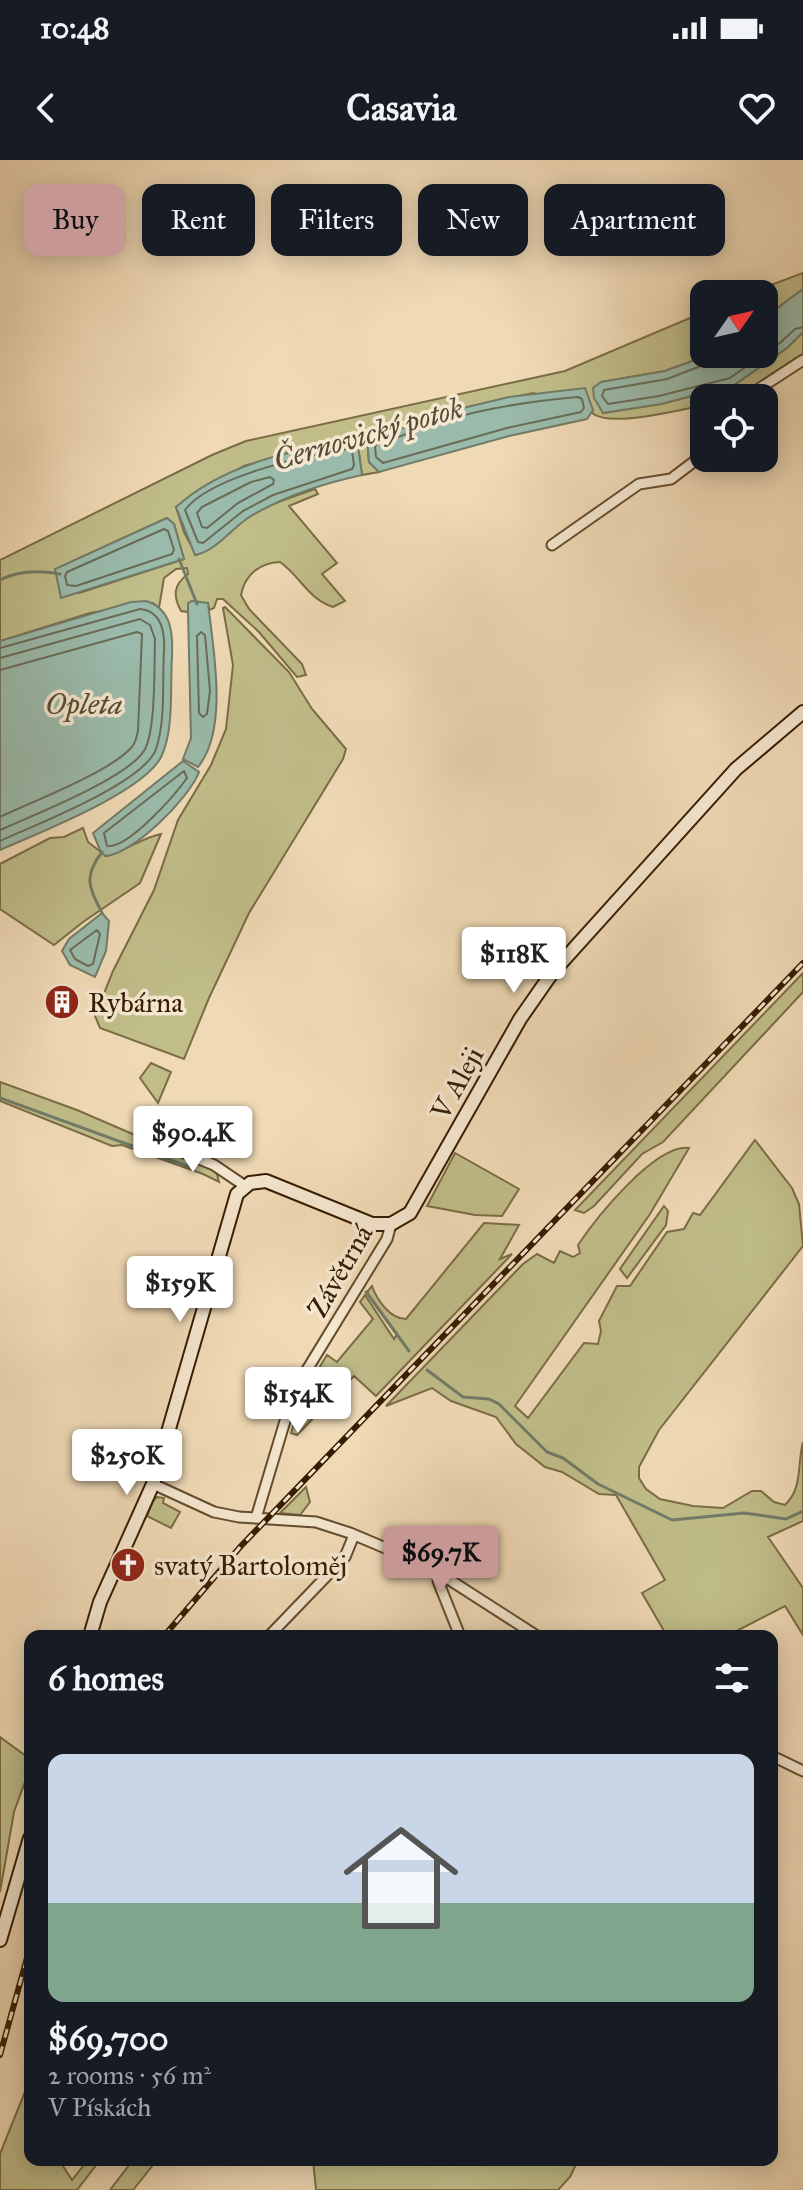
<!DOCTYPE html>
<meta charset="utf-8">
<style>
body{margin:0;font-family:"IM FELL Great Primer",serif;background:#20242c;color:#f1f3f6;height:100vh;display:flex;flex-direction:column;font-size:30px;white-space:nowrap}
*{box-sizing:border-box;margin:0}
p{font-size:26px;color:#9ea1a6}
.icon{flex:none;width:44px;height:44px;fill:none;stroke:currentColor;stroke-width:2;stroke-linecap:round;stroke-linejoin:round}
.map{position:relative;flex:1;overflow:hidden}
.sheet{position:absolute;left:24px;top:1470px;width:754px;height:536px;display:flex;flex-direction:column;background:#171b24;border-radius:16px;box-shadow:0 4px 20px #0003}
.sheet>*{flex:none}
.banner{position:absolute;left:24px;top:24px;width:756px;height:72px;display:flex;gap:16px}
.needle{width:52px;rotate:56deg}
.fabs{position:absolute;left:690px;top:120px;display:grid;gap:16px}
.fabs a{display:grid;place-items:center;width:88px;height:88px;border-radius:16px;background:#171b24;box-shadow:0 4px 20px #0003;font-size:40px}
.price{position:absolute;translate:-50% -68px;padding:0 18px;border-radius:8px;background:#fff;color:#222;font-size:26px;line-height:52px;filter:drop-shadow(0 2px 4px #0008)}
.price::after{content:'';position:absolute;left:50%;top:48px;width:24px;height:18px;margin-left:-12px;background:inherit;clip-path:polygon(0 0,100% 0,50% 100%)}
.price.on{background:#c59692;color:#111}
ul{padding:0;list-style:none}
li{display:grid;align-content:center;gap:16px;height:424px;padding:0 24px}
li span{display:grid;place-items:center;height:248px;border-radius:16px;color:#555}
li>.icon{margin-inline-start:auto}
span .icon{width:144px;height:144px;fill:#fffc;stroke-width:1}
li b{font-size:34px}
h2{display:flex;justify-content:space-between;align-items:center;height:96px;padding:0 24px;font-size:34px}
.pill{padding:0 28px;border-radius:16px;background:#171b24;box-shadow:0 4px 20px #0003;font-size:28px;line-height:72px}
.pill.on{background:#c59692;color:#111}
.status{display:flex;justify-content:space-between;align-items:center;height:56px;padding:0 40px;background:#171b24;direction:ltr}
.status svg{height:22px;fill:currentColor}
header{display:flex;justify-content:space-between;align-items:center;height:104px;padding:0 24px;background:#171b24;font-size:36px;font-weight:700}
.map>svg:first-child{display:block}
.green{fill:#c0bd89;stroke:#7b6c44;stroke-width:2;fill-rule:evenodd}
.water{fill:#9abbac;stroke:#727b67;stroke-width:2}
.lines{fill:none;stroke-linecap:round;stroke-linejoin:round}
.shore{stroke:#686c56;stroke-width:2}
.stream{stroke:#727b67;stroke-width:3}
.street-casing{stroke:#644c2e;stroke-width:13}
.secondary-casing{stroke:#361c00;stroke-width:16}
.street{stroke:#f5e7d0;stroke-width:9}
.secondary{stroke:#f5e7d0;stroke-width:12}
.rail-casing{stroke:#361c00;stroke-width:6}
.rail{stroke:#f5e7d0;stroke-width:3;stroke-dasharray:9;stroke-linecap:butt}
.labels{text-anchor:middle;dominant-baseline:central;stroke-width:7;stroke-linejoin:round;paint-order:stroke}
.poi-label{font-size:28px;fill:#361c00;stroke:#f5e7d0;text-anchor:start}
.street-label{font-size:28px;fill:#361c00;stroke:#f5e7d0}
.water-label{font-size:30px;font-style:italic;fill:#544c34;stroke:#f5e7d0}
</style>
<div class="status"><b>10:48</b><svg viewBox="0 0 49 12"><path d="M0 12V9h3v3zM5 12V6h3v6zM10 12V3h3v9zM15 12V0h3v12zM26 1h20v11H26zM47 4h2v5h-2z"/></svg></div>
<header><svg class="icon" aria-label="back" viewBox="0 0 24 24"><path d="M15 5l-7 7 7 7"/></svg>Casavia<svg class="icon" aria-label="heart" viewBox="0 0 24 24"><path d="M12 20l-8-8c-3-5 5-10 8-4 3-6 11-1 8 4z"/></svg></header>
<div class="map">
<svg width="803" height="2030" viewBox="0 0 803 2030">
<rect width="100%" height="100%" fill="#f0dab6"/>
<filter id="stains"><feTurbulence type="fractalNoise" baseFrequency=".0025" numOctaves="4"/><feColorMatrix values="0 0 0 0 .2 0 0 0 0 .09 0 0 0 0 .02 0 0 0 .5 -.17"/></filter>
<radialGradient id="worn" r=".72"><stop offset=".6" stop-color="#630" stop-opacity="0"/><stop offset="1" stop-color="#630" stop-opacity=".3"/></radialGradient>
<path class="green" d="M803,113v16l-39,29v-24h-6l13,-9z
M704,152v42h7l-46,17 -64,11 2,31 58,-9 73,-19 53,-37 16,-16v25l-42,28 -26,13h-31v7c-23,5 -95,23 -112,8l1,-3 -60,-17 -99,22 -41,17 -26,5 2,25 10,10 -17,3 -5,-36 -62,12 -51,15 -68,41 8,25 12,23c21,-6 35,-26 53,-38 20,-13 43,-20 66,-28l3,5 -29,12 48,57 -15,11 23,27 -12,6c-25,-8 -32,-30 -53,-45 -20,1 -35,12 -39,33l8,14 53,55 4,11 -9,2 -38,-45 -36,-33h-6l-3,9 -5,2 -1,-7h-20v9l-7,-1c-8,-15 -8,-26 7,-37l-1,-6 -11,1 -12,9 -5,30 -6,-5 -63,10 -90,28v-81l212,-105 34,-14 319,-70zM167,358l7,6 10,35 -105,34 -23,-24z
M225,447l64,65 23,37 34,40 -3,10 -94,154 -40,85 -25,61 -84,-31 -5,-12 18,-45 41,-81 24,-70 33,-55 15,-36 7,-64 -10,-57z
M83,668l5,14 18,14c20,-5 35,-18 55,-22l-21,49 -57,39 -29,23 -54,-36v-45l50,-26 14,-1z
M803,813v19l-140,150 -21,12 -48,52 -10,7 -9,-3z
M151,903l20,9 -13,31 -18,-25z
M0,922l77,28 139,60 3,12 -16,-8 -81,-29 -10,1 -112,-45z
M755,980l37,48 7,16 4,42 -144,184 -20,37v11l7,11 14,10 33,7 30,2 29,-17h9l13,11 11,3c18,-17 12,-40 18,-63v79l-35,16 35,51v47l-18,-29 -58,30h-60l-25,-43 23,-13 -49,-85 -17,-1 -37,-22 -17,-5 -29,-23 -20,-27 -45,-16 -19,-13 -46,18 137,-142 14,-10 17,9 6,-12 13,6 7,-4 -2,-8c18,-27 77,-101 111,-97l-39,66 -135,192 13,12 56,-75 14,1 3,-13 -2,-10 18,-35h13l37,-54 17,-3 9,-16 7,2z
M455,993l64,36 -17,27 -27,-1 -48,-9z
M664,1046l4,5 -2,14 -39,53 -7,-9z
M484,1063l35,2 -19,34 12,-5 -136,142 -22,-20 -57,59 -6,-2 13,-40 23,-38 10,7 36,-43 -13,-17 5,-7 29,44 3,-5 -30,-42 5,-6c5,14 18,33 34,33z
M306,1327l4,15 -10,13 -20,-2z
M157,1337l7,1 -1,5 17,9 -9,16 -24,-12 6,-15z
M0,1577l30,22v9l-16,44 -14,80z
M30,1919v81h29l13,20 16,-20h12l-23,30h-77v-36z
M133,2000h24l-24,30h-23z
M313,2000h265l-8,17 -12,13h-242z"/>
<path class="water" d="M803,129v43l-16,16 -53,37 -73,19 -58,9 -9,-15 -1,-10 8,-6 64,-11 46,-17h53v-36z
M585,228l8,22 -6,9 -78,17 -130,36 -10,-10 -2,-25 26,-5 41,-17 75,-18z
M357,279l5,36c-37,8 -77,21 -111,41 -19,11 -33,34 -56,39l-19,-48c49,-44 118,-57 181,-68z
M167,358l7,6 10,35 -123,39 -6,-29z
M146,441c26,8 27,33 26,56 -2,29 2,72 -10,98 -15,36 -124,78 -162,95v-209l131,-39z
M192,441l16,2c5,45 21,126 -10,164l-15,-8 8,-21 -3,-126v-9z
M183,601l16,11c-9,25 -66,83 -94,84l-5,-6 -7,-17z
M102,753l7,8 -3,30 -11,26 -25,-12 -8,-14 7,-12z"/>
<g class="lines">
<path class="shore" d="M712,194l-1,6 -5,4 -39,15 -63,11 -2,6 6,8 51,-8 71,-18 51,-36 14,-13 8,-2
M578,237l4,2 2,9 -3,4 -74,16 -124,35 -7,-6 -1,-10 2,-3c21,-5 38,-15 59,-21 44,-14 96,-22 142,-26z
M348,289l4,2 2,14 -2,4 -79,26 -30,16 -40,32 -5,-1 -13,-32c24,-33 122,-55 163,-61z
M270,317l4,3 -1,4 -35,19 -31,25 -5,-1 -5,-14 5,-6 49,-25z
M164,369l4,2 6,19 -2,4 -96,32 -9,-1 -2,-9 2,-4z
M201,472l4,3 5,56 -3,23 -4,3 -4,-4 -2,-77z
M0,488l140,-39c22,2 25,23 24,42 -2,31 2,68 -8,98 -12,34 -121,76 -156,92
M0,498l140,-39 10,6 5,14c-1,26 1,89 -10,110 -14,28 -114,67 -145,81
M0,510l137,-38 5,2 -4,97c-2,7 -2,12 -7,17 -23,25 -98,53 -131,69
M184,611l3,7c-12,17 -59,71 -80,68l-3,-13z
M97,770l3,4 -7,30 -5,2 -13,-7 -5,-9z"/>
<path class="stream" d="M179,399l18,45
M0,420c19,-10 39,-10 60,-6
M102,753c-13,-26 -19,-36 0,-61
M0,938l190,69
M366,1132l43,59
M427,1210l36,27 26,2 10,5 48,48 16,6 35,26 74,36 72,-7 42,6 17,-8"/>
<g class="street-casing">
<path id="street" d="M750,238l1,-4 52,-34
M552,385l87,-61 32,-5 33,-25
M190,995l-16,-31 -8,-2c-9,4 -11,10 -11,19l59,24 31,21
M153,1324l61,28 25,5 77,5 34,11 78,33 109,70
M256,1358l38,-127 93,-152 4,-15
M442,1414l-4,7 22,55
M269,1476l76,-79 9,-22
M772,1596l31,15"/>
</g>
<g class="secondary-casing">
<path id="secondary" d="M90,1476l10,-34 53,-118 84,-290 13,-11 16,-2 106,43h19l19,-11 110,-194 32,-46 184,-204 67,-57
M0,1780l30,-102"/>
</g>
<use href="#street" class="street"/>
<use href="#secondary" class="secondary"/>
<g class="rail-casing">
<path id="rail" d="M164,1476l77,-90 562,-583
M0,1895l30,-108"/>
</g>
<use href="#rail" class="rail"/>
</g>
<defs>
<g id="building-disc" transform="scale(1.8)"><circle r="9.5" fill="#8f2418" stroke="#f5e7d0"/><path d="M-4-6H4V6H1V3H-1V6H-4ZM-2.5-4.3h1.7v1.8h-1.7ZM.8-4.3h1.7v1.8H.8ZM-2.5-1h1.7V.8h-1.7ZM.8-1h1.7V.8H.8Z" fill="#fff"/></g>
<g id="church-disc" transform="scale(1.8)"><circle r="9.5" fill="#8f2418" stroke="#f5e7d0"/><path d="M-1.2-6h2.4v3.5h3.3v2.4h-3.3V6h-2.4V-.1h-3.3v-2.4h3.3Z" fill="#fff"/></g>
</defs>
<g fill-rule="evenodd">
<use href="#building-disc" x="62" y="842"/>
<use href="#church-disc" x="128" y="1405"/>
</g>
<g class="labels">
<g class="poi-label">
<text x="88" y="842">Rybárna</text>
<text x="154" y="1405">svatý Bartoloměj</text>
</g>
<g class="street-label">
<text transform="translate(457 923) rotate(-61)">V Aleji</text>
<text transform="translate(340 1111) rotate(-60)">Závětrná</text>
</g>
<g class="water-label">
<text transform="translate(368 274) rotate(-16)">Černovický potok</text>
<text x="84" y="544">Opleta</text>
</g>
</g>
<rect width="100%" height="100%" filter="url(#stains)"/>
<rect width="100%" height="100%" fill="url(#worn)"/>
</svg>
<div class="fabs">
<a><svg class="needle" viewBox="-14 -14 28 28"><path d="M0-13l5 13h-10z" fill="#e53935"/><path d="M0 13l5-13h-10z" fill="#9ea1a6"/></svg></a>
<a><svg class="icon" aria-label="locate" viewBox="0 0 24 24"><circle cx="12" cy="12" r="6"/><path d="M12 2v4M12 18v4M2 12h4M18 12h4"/></svg></a>
</div>
<b class="price" style="left:514px;top:835px">$118K</b>
<b class="price" style="left:193px;top:1014px">$90.4K</b>
<b class="price" style="left:180px;top:1164px">$159K</b>
<b class="price" style="left:298px;top:1275px">$154K</b>
<b class="price" style="left:127px;top:1337px">$250K</b>
<b class="price on" style="left:441px;top:1434px">$69.7K</b>
<div class="banner">
<a class="pill on">Buy</a>
<a class="pill">Rent</a>
<a class="pill">Filters</a>
<a class="pill">New</a>
<a class="pill">Apartment</a>
</div>
<section class="sheet">
<h2>6 homes<svg class="icon" aria-label="filters" viewBox="0 0 24 24"><path d="M4 7h16M4 17h16"/><circle cx="9" cy="7" r="2"/><circle cx="15" cy="17" r="2"/></svg></h2>
<ul>
<li><span style="background:linear-gradient(#c9d6e8 60%,#7fa58c 0)"><svg class="icon" aria-label="home" viewBox="0 0 24 24"><path d="M3 11l9-7 9 7M6 9v11h12V9"/></svg></span><div><b>$69,700</b><p>2 rooms · 56 m²</p><p>V Pískách</p></div></li>
</ul>
</section>
</div>
